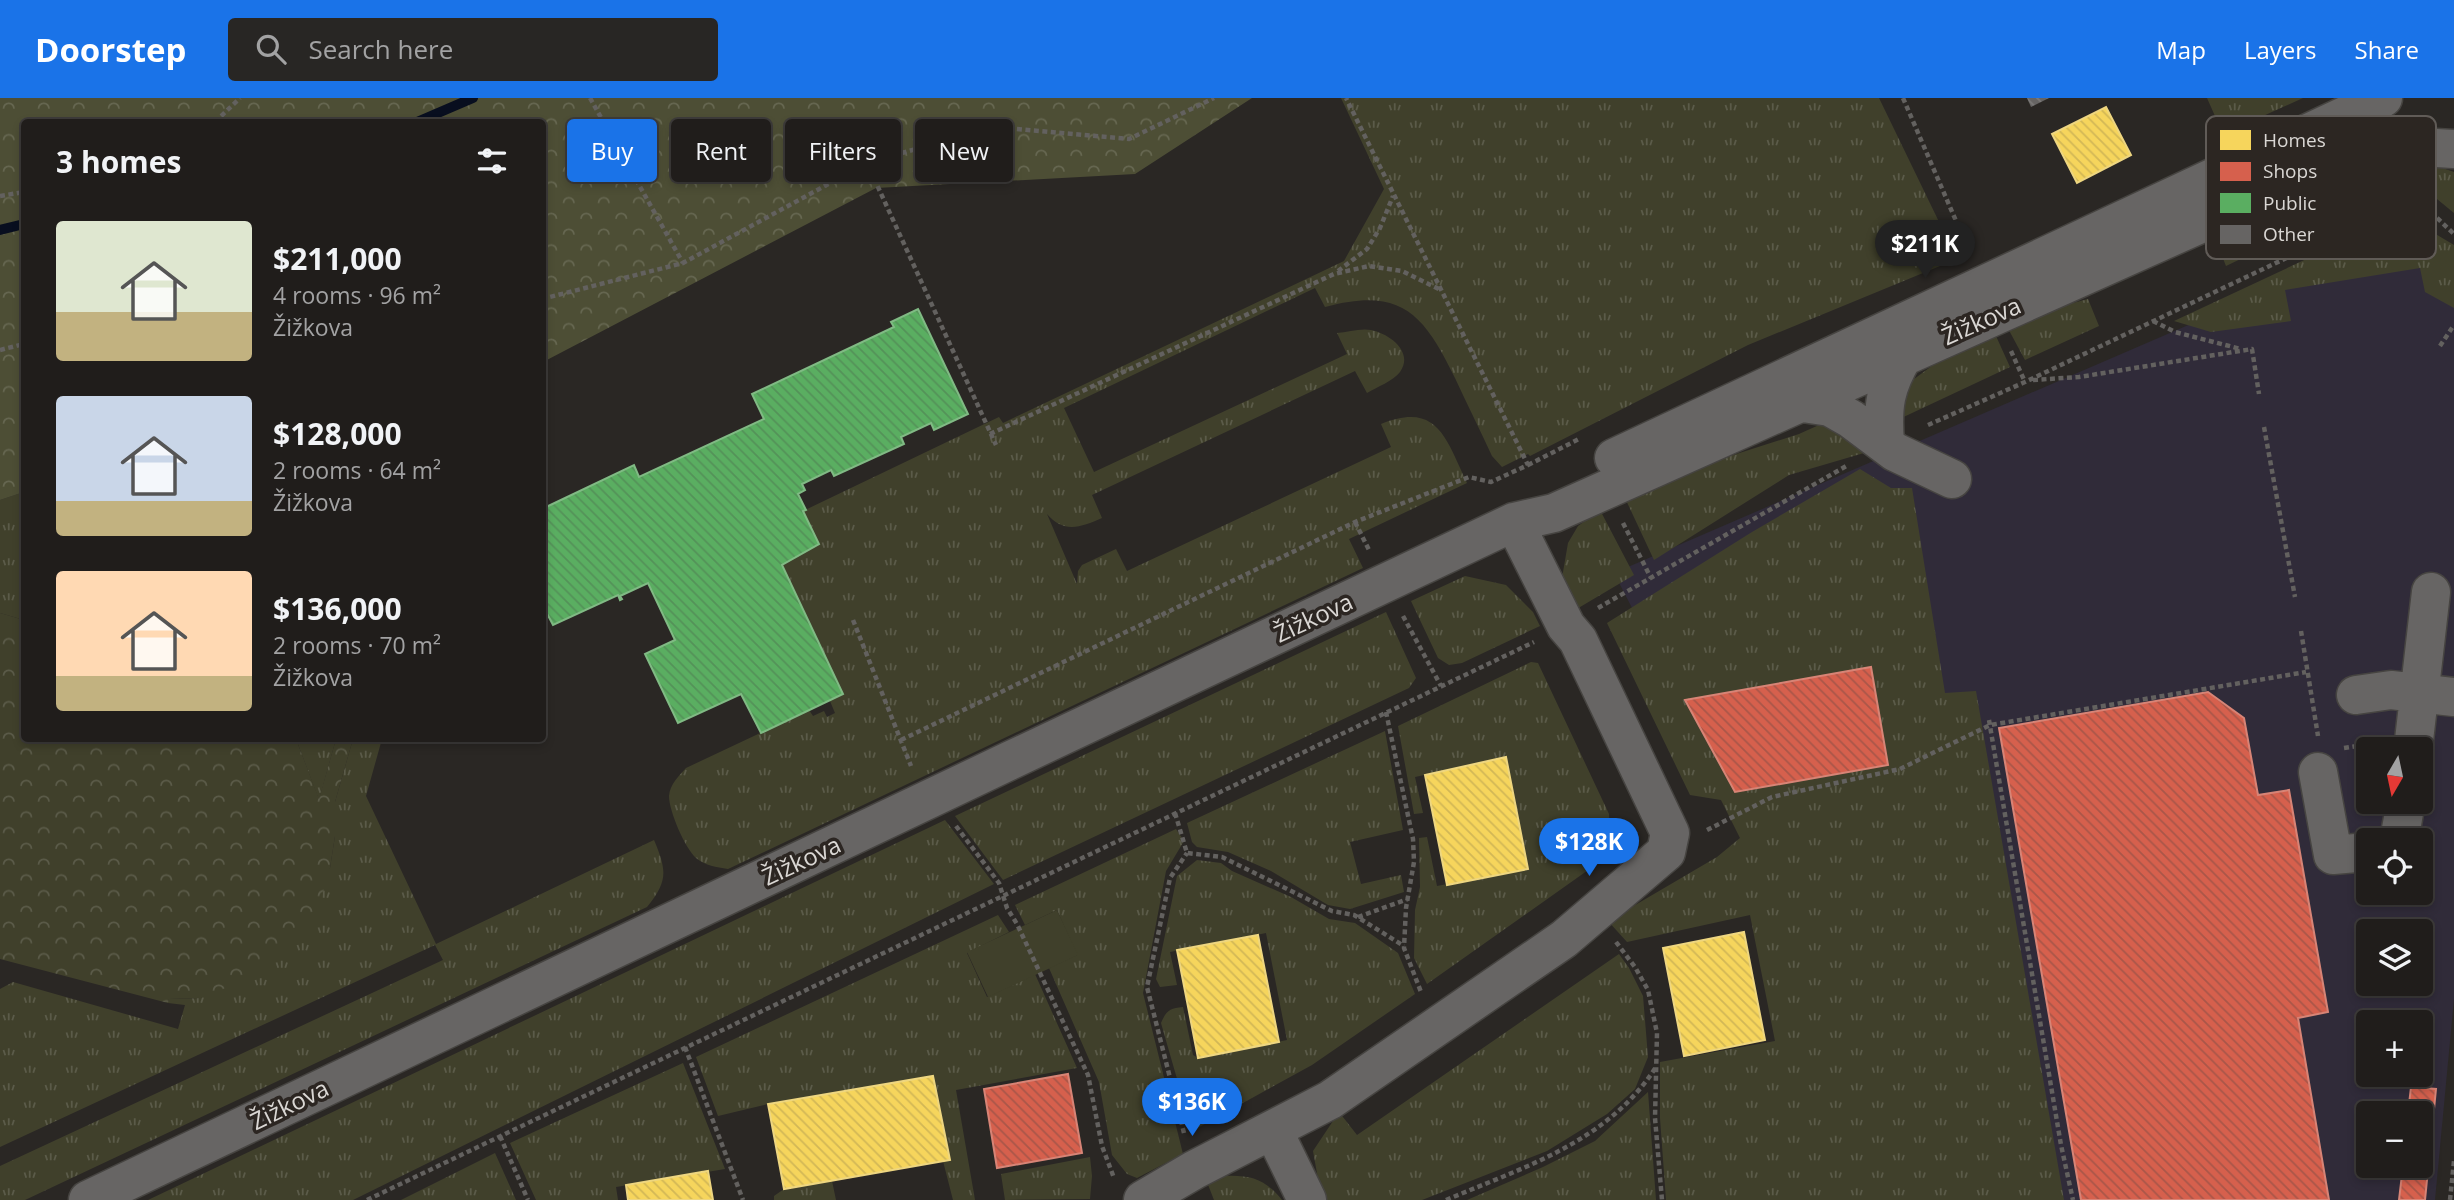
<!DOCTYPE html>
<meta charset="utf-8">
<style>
body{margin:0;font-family:"Open Sans",sans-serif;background:#282624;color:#f1f3f6;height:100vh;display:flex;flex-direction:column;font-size:26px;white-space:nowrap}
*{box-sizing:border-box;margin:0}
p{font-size:23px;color:#a2a2a3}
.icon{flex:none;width:38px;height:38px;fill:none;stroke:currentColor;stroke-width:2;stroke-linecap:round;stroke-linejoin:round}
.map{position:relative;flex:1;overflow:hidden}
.drawer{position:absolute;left:21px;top:21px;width:525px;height:623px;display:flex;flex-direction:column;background:#201d1b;border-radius:7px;box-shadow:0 4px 10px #0003,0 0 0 2px #3d3b3a}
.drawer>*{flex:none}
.banner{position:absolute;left:567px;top:21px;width:665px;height:63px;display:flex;gap:14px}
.needle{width:46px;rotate:189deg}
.fabs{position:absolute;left:2356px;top:639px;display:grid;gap:14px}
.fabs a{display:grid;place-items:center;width:77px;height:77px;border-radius:7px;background:#201d1b;box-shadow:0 4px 10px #0003,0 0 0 2px #3d3b3a;font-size:35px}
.price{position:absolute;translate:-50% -60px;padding:0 16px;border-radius:24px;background:#1a73e8;color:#fff;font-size:23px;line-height:46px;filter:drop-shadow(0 2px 4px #0008)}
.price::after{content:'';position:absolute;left:50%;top:42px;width:21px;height:16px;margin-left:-10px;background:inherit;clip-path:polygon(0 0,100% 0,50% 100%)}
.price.active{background:#222;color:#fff}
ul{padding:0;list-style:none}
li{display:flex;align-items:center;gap:21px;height:175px;padding:0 35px}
li span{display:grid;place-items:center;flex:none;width:196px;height:140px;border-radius:7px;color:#555}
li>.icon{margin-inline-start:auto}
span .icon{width:84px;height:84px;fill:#fffc;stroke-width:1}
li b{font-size:30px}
h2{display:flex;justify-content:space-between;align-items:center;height:84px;padding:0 35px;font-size:30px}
.tag{padding:0 24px;border-radius:7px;background:#201d1b;box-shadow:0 4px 10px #0003,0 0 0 2px #3d3b3a;font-size:24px;line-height:63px}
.tag.active{background:#1a73e8;color:#fff}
header{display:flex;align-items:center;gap:42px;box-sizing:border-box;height:98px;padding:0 35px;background:#1a73e8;color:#fff}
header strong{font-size:33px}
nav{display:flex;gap:38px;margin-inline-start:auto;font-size:24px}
.search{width:490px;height:63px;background:#282624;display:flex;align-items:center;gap:18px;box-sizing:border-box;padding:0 24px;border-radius:7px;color:#a2a2a3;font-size:26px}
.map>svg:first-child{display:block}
.commercial{fill:#302b39;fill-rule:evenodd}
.grass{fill:url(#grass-tufts)}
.forest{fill:url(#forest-crowns)}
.park{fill:url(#park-crowns)}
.pitch{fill:#40402b}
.homes{fill:url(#homes-back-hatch);stroke:#eed680;stroke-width:2}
.shops{fill:url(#shops-back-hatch);stroke:#d78476;stroke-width:2}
.public{fill:url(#public-back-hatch);stroke:#80ba84;stroke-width:2}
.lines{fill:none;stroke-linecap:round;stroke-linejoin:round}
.stream{stroke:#080e1f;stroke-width:10}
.building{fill:url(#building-back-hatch)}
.minor-casing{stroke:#464441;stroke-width:41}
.path{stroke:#63615f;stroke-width:4.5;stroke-dasharray:5 3.5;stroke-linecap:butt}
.minor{stroke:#676564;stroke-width:38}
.labels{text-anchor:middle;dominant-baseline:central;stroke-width:7;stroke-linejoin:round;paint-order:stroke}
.street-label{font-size:24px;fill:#dad7d4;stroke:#2c2622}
.key{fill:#2c2622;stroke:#605b57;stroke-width:2}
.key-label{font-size:19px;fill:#dad7d4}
</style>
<header>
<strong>Doorstep</strong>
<div class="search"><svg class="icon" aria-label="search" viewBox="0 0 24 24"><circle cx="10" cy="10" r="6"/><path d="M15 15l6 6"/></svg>Search here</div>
<nav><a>Map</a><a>Layers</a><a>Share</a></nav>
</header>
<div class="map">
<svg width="2454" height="1102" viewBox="0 0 2454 1102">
<defs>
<pattern id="grass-tufts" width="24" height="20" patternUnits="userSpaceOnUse" patternTransform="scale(1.75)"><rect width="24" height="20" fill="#40402b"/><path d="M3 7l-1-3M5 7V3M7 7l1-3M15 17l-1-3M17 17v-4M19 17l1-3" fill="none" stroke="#5b5b49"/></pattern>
<pattern id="forest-crowns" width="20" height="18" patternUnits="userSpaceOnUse" patternTransform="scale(1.75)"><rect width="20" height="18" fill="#4d4e35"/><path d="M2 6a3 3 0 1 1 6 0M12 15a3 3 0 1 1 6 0" fill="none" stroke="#666751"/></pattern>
<pattern id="park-crowns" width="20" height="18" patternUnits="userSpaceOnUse" patternTransform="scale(1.75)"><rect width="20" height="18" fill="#40402b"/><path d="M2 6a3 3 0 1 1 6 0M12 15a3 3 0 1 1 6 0" fill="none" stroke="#5b5b49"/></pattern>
<pattern id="homes-back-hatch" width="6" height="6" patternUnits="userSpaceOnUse" patternTransform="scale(1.75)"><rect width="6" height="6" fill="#f6d55c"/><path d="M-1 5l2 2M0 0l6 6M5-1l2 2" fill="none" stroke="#d2b756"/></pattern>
<pattern id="shops-back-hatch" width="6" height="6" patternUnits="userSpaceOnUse" patternTransform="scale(1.75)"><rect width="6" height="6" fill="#d6604d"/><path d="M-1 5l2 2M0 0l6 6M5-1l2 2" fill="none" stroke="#a95649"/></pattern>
<pattern id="public-back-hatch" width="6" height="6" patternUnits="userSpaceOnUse" patternTransform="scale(1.75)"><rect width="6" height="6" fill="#5aae61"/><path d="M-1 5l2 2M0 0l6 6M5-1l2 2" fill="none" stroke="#549259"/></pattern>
<pattern id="building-back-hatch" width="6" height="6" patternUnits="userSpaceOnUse" patternTransform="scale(1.75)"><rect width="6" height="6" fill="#666463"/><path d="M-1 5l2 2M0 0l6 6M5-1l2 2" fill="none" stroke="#7b7978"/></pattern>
</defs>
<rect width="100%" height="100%" fill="#2a2724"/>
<path class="commercial" d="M2399,136l55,36v729l-19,201h-646l-23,-332 -152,-295zM2368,651h52v53h-52zM2368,742h52v52h-52zM2368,833h52v53h-52zM2368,924h52v52h-52zM2368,1015h52v53h-52z"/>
<path class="grass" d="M1341,0h538l78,161 -209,86 -218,111 -2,-2 -26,13 -10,-11c-12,-26 -25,-52 -37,-78 -32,-66 -55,-91 -130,-71l-10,-19 -251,120 30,64 253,-118 -10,-21c11,-1 24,-5 34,-3 19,4 43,22 29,42 -7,9 -23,15 -33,21l-12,-22 -263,124 10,23c-21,9 -38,16 -55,-4l30,70 1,-13 4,-6 34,-16 11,22 264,-124 -10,-23c57,-23 65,15 86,59l-118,56 14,29 -635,301c-12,-2 -22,-3 -32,-11 -11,-10 -27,-47 -27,-62 1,-12 10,-20 17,-28l123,-58 4,6 11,-5 3,6 8,-4 -5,-12 13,-7 -61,-129 37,-21 -16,-33 196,-94 4,6 341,-162 40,-72z
M2207,0h96l-80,36z
M2434,67l20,7v41l-17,-14z
M2400,71l1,9 -11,9 -164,79 -9,-23 133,-61z
M2392,121l20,1 42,25v63l-29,-16 -5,-24 -135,22 6,31 -80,11 -37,-11z
M2088,201l11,27 -74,34 -21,-39z
M1991,227l19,42 -115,54 11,-36 73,-54z
M1819,327c23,3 31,9 45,28l-75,22 -135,85 -29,-62 46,-23 128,-41z
M1860,371l31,19h21l33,205 31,-2 88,509h-398l-6,-82v-56l115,-21 -25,-126 -123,27 -19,-21 109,-64 23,-19 -19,-38 -31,-5 -83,-172 145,-91z
M24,394v128l-24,-7v-113z
M1600,412l34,65 -59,35 -13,-32 6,-35 10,-17z
M1465,478l41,9 27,27 7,14 -78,37 -13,2 -11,-7 -27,-57z
M1386,514l30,66 -7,10 -406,192 -48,-64z
M1531,564l7,1 71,151 1,29 -19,25 -164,116 -13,-26 1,-48 5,-23 -1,-49 8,-1 10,49 90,-17 -21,-112 -91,20 8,36 -9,1 -16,-88z
M1385,633l18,99 -53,12 11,42 40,-9 3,17 -54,17 -22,-4 -57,-34 -43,-19 -31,-5 -5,-5 -5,-19z
M296,641h40l-17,61z
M353,641h29l-16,57 70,148 218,-104c13,31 14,41 -7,67l-622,293h-25v-34l443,-206 -8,-15 -435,202v-158l13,-7 165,47 7,-24 -17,-2 1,-4 32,-1 129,-130 5,-32v-34z
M945,722l49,64 -641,316h-205z
M1176,731l8,12 -18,30 -23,122 40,161 -46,24 -10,-4 -15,-19 -13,-73 -50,-114 28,-13 -20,-45 -32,15 -10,-20z
M1197,762l24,3 11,8 59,26 38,22 26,4 43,30 17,41 -103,71 -120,66 -31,-108c5,-12 9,-15 22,-16l10,48 5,3 89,-18 -21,-107 -96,19 7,33 -17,2 -4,-8 21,-103z
M998,817l11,17 -42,21 20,44 48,-23 42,94 -121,22 19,110h-22l-10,-39 -10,-85 -165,28 -50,12 -22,-59z
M1619,856l10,14 14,28 5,61 -13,32 -28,25 -60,37 -125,49h-97l-5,-10 -7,-39 26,-39 18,23z
M683,965l42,106 -109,18 2,13h-82l-26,-57z
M1648,994l8,108h-189l76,-33 52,-26z
M495,1055l21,47h-115z
M1090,1059l2,19 -2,23 -85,1 -4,-26z
M1224,1078c27,-1 41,3 58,24h-68l-7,-18z
M832,1083l4,19h-62v-4l10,-7z"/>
<path class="forest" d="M0,0h1252l-117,76 -259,14 -333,174 -1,-240h-518v370l-24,8z"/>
<path class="park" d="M0,515l24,7v118l272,1 23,60 17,-60h17l-18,63v34l-5,32 -10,35 -19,31 -56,46 -44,18 -32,1 -1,4 -168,-44z"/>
<path class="pitch" d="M1057,812l21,45 -90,42 -21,-45z"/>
<path class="homes" d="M2106,9l25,48 -54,28 -25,-49z
M1506,659l22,112 -81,16 -22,-110z
M1744,834l21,108 -81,16 -21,-108z
M1258,837l21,107 -81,16 -21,-108z
M933,978l17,84 -166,29 -16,-85z
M708,1073l5,29h-85l-2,-15z"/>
<path class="shops" d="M1871,569l17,98 -153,27 -50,-92z
M2208,594l36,26 14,77 31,-5 39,222 -30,6 31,182h-248l-82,-472z
M1068,976l14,79 -85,15 -13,-79z
M2411,989l25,2 -11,111h-26l4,-34h17v-53h-12z"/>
<path class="public" d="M918,211l50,105 -34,16 -3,-7 -30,14 3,7 -70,32 -3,-6 -29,14 3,6 -7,4 8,16 -3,1 16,33 -37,21 61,129 -82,39 -20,-39 -63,29 -33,-69 30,-14 -27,-57 -28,13 2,3 -2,1 -2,-5 -65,30 -11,-21v-95l92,-44 5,12 125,-58 -12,-25 142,-67 -3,-5z"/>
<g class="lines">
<path class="stream" d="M417,24l56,-24
M0,132l24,-6"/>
</g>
<path class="building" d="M2027,0h22l-18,9z"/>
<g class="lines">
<g class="minor-casing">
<path id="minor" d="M1803,305l27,4 21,12 44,33 57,27
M1885,345c-3,-37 0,-56 19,-88
M1614,360l769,-360
M2356,597l35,-5 63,7
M2413,651l18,-157
M2318,674l15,83 35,-3
M2399,742l7,-38
M1273,1032l34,70
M88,1102l921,-439 505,-239 40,-9 787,-352c43,-13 68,-16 113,-12
M1143,1102l51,-30 136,-70 234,-161 102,-87 4,-19 -92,-193 -12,-14 -52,-104"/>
</g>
<path class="path" d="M590,0l93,165
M1903,0l66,153
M215,24l25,-24
M867,65l129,282
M2415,87v12l39,37
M0,98l24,-4
M1338,173l29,-22 13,-21 13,-32
M542,201l141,-36 184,-100 126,-36 136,12 85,-41
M2153,223l22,11 66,17
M2440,248l14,-21
M0,252l24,-6
M2011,253l14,31
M2033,282l46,-3 173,-28 7,45
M1928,327l97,-43 390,-185
M2264,329l31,170
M990,336l344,-160 35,-8 33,5 39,19
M1528,367l53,-27
M1355,424l14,28
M1623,425l28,55
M1598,510l250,-143
M1403,518l38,70
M853,522l58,146
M2301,533l17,105
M1386,614l27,127 1,23 -8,46 -2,40 17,44
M1989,622l72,425 12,55
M901,642l454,-218 114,-45 22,5 37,-17 -182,-367
M2344,650l33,-5
M1175,715l12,40 35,4 110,54 22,4 50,31
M956,728l43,57 8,25 10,16 71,151 14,71 12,32
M1707,732l65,-33 128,-28 90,-44 316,-53
M1358,819l50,-18
M1616,844l19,25 13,23 9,43 -2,85 7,82
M685,949l58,153
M1184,1035l-37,-146 23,-109 17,-25
M500,1038l28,64
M367,1102l1167,-558
M1446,1102c78,-33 162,-58 210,-133
M2450,1102l4,-39"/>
<use href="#minor" class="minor"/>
</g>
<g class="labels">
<g class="street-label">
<text transform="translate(1981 222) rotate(-24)">Žižkova</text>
<text transform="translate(1313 519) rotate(-25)">Žižkova</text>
<text transform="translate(801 762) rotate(-25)">Žižkova</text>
<text transform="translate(289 1006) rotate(-26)">Žižkova</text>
</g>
</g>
<rect x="2206" y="18" width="230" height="143" rx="10" class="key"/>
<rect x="2220" y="32" width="31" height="20" fill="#f6d55c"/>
<rect x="2220" y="64" width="31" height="19" fill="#d6604d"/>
<rect x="2220" y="95" width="31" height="20" fill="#5aae61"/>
<rect x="2220" y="127" width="31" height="19" fill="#666463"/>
<g class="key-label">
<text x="2263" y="49">Homes</text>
<text x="2263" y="80">Shops</text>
<text x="2263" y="112">Public</text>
<text x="2263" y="143">Other</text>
</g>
</svg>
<div class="fabs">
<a><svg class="needle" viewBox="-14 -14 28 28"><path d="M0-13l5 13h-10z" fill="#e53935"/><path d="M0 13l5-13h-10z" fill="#a2a2a3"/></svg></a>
<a><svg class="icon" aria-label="locate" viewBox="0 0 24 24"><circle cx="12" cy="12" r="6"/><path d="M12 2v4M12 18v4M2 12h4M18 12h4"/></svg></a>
<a><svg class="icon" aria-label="layers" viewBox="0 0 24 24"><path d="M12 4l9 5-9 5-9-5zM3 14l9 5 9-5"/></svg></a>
<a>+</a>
<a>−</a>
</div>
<b class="price active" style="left:1925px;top:182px">$211K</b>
<b class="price" style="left:1589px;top:780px">$128K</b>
<b class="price" style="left:1192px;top:1040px">$136K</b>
<div class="banner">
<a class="tag active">Buy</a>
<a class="tag">Rent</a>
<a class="tag">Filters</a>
<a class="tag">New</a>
</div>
<section class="drawer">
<h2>3 homes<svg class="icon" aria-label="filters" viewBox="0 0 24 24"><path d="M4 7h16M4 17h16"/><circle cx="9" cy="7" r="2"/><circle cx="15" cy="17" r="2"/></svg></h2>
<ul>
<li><span style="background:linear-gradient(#dfe7d0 65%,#c2b280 0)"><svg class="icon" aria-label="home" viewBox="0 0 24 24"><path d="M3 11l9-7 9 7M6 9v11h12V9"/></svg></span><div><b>$211,000</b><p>4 rooms · 96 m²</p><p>Žižkova</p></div></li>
<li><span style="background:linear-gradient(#c9d6e8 75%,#c2b280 0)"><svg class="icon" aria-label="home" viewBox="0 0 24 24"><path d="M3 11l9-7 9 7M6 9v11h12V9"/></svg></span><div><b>$128,000</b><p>2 rooms · 64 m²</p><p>Žižkova</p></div></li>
<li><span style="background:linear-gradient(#ffd9b3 75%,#c2b280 0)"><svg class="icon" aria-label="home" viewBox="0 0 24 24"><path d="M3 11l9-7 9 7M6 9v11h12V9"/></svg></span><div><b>$136,000</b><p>2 rooms · 70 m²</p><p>Žižkova</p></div></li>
</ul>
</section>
</div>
